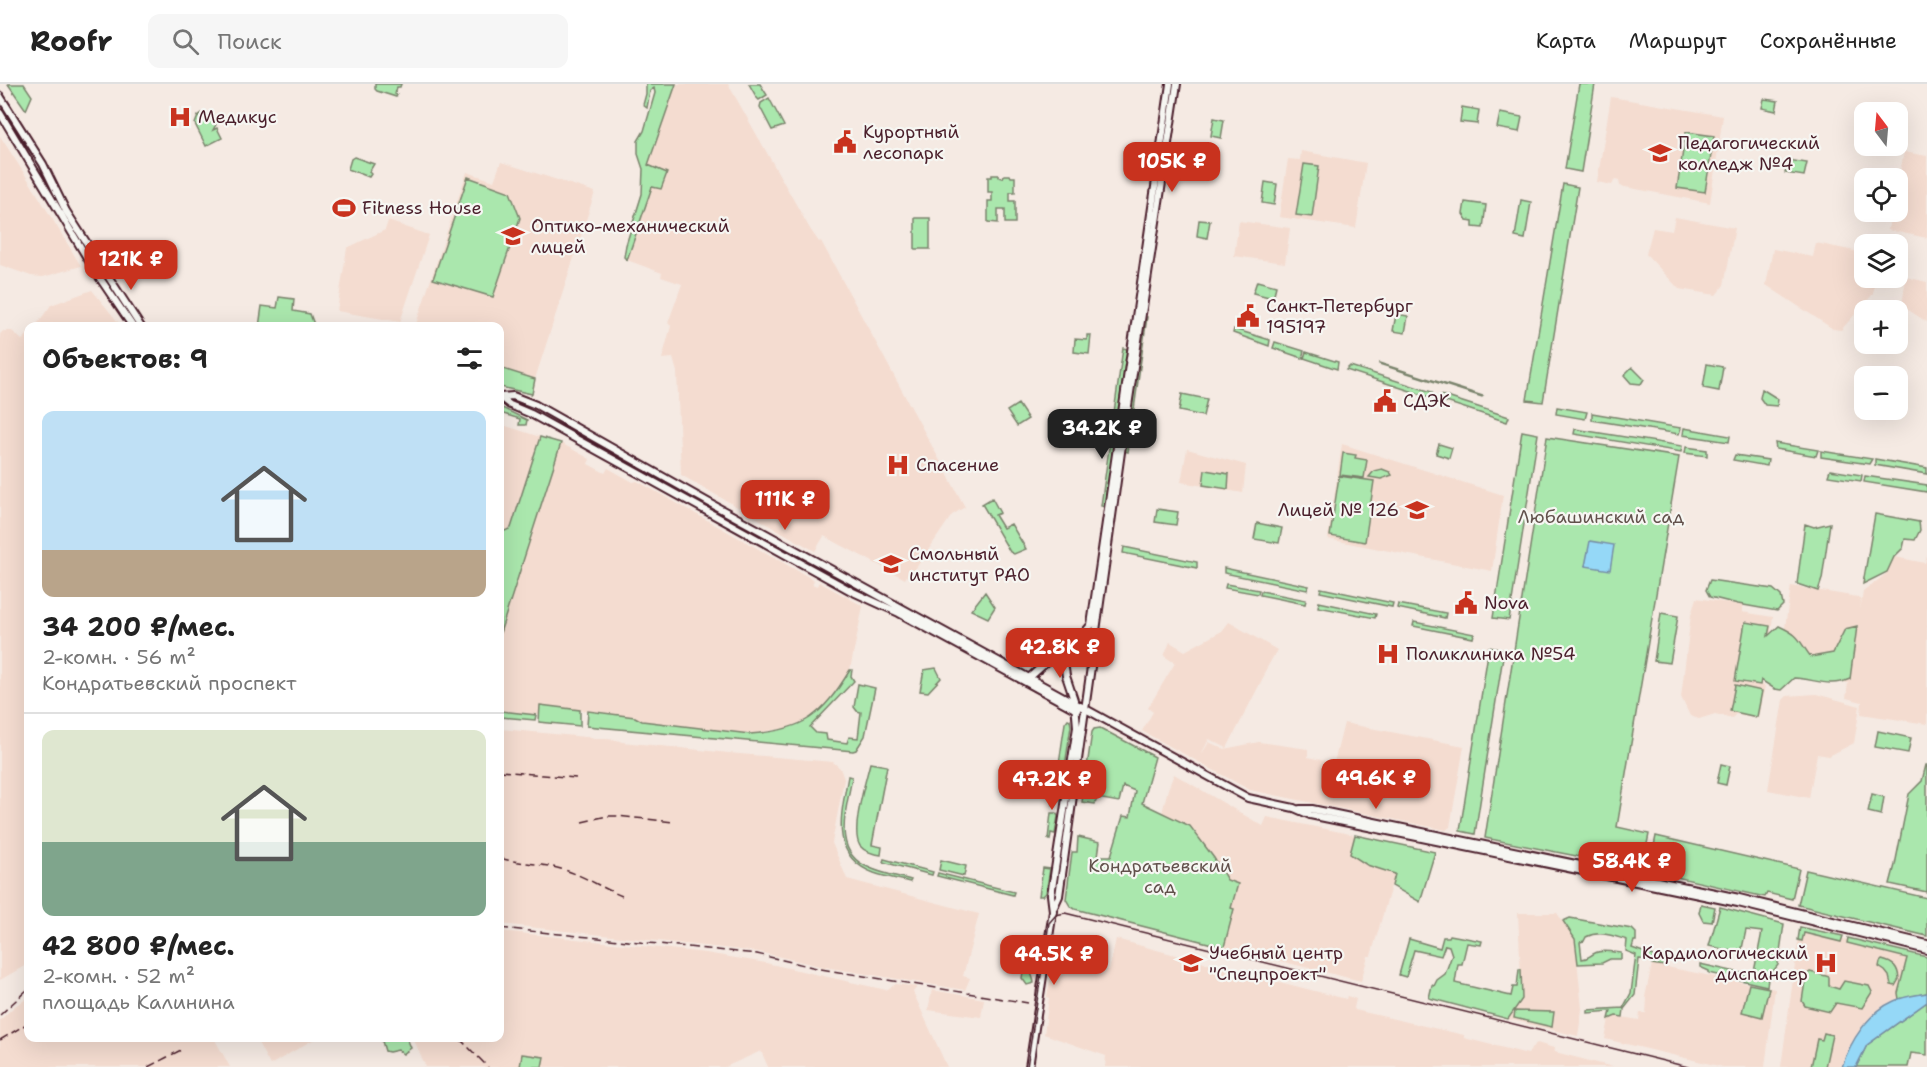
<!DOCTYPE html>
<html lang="ru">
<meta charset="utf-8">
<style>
body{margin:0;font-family:"Shantell Sans",sans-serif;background:#f6f6f6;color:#222;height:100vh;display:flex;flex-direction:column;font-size:22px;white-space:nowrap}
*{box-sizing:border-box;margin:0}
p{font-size:20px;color:#767676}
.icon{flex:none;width:33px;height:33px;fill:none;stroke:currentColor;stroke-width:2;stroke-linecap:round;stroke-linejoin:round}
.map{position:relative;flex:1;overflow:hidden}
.sheet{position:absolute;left:24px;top:238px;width:480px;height:720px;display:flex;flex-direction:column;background:#fff;border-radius:12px;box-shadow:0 6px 24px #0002}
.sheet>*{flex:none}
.needle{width:39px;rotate:344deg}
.controls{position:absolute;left:1854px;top:18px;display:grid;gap:12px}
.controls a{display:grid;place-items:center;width:54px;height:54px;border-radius:12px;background:#fff;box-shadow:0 6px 24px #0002;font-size:30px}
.price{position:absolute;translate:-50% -51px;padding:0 14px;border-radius:12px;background:#c8321e;color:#fff;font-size:20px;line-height:39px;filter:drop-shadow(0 2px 3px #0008)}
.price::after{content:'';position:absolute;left:50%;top:36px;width:18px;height:14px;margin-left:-9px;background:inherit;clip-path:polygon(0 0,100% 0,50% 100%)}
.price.active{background:#222;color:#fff}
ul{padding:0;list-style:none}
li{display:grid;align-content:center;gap:12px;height:318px;padding:0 18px}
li+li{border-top:2px solid #e0e0e0}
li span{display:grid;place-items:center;height:186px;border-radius:12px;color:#555}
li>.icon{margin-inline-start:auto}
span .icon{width:108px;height:108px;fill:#fffc;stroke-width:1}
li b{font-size:26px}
h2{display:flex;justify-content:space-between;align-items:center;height:72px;padding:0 18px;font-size:26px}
header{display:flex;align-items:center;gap:36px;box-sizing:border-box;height:84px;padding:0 30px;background:#fff;border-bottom:2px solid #e0e0e0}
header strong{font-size:28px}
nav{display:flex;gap:33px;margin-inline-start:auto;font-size:21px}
.search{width:420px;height:54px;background:#f6f6f6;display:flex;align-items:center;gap:15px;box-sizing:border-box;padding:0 21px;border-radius:12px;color:#767676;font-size:22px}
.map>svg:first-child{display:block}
.built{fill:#f4dcd0}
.green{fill:#aae7ad;stroke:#7a836c;stroke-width:1.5}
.water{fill:#95d8f7;stroke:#778ea5;stroke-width:1.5}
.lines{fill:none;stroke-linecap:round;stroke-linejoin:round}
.secondary-casing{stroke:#4a1f2b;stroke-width:10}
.secondary{stroke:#f6f6f2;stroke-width:6}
.tram{stroke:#4a1f2b;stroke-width:1.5}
.rail{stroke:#4a1f2b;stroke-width:1.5;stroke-dasharray:9 4.5;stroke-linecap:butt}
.labels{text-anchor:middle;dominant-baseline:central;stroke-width:4.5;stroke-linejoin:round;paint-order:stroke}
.poi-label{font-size:18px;fill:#4a1f2b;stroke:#f6f6f2;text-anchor:start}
.park-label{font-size:18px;fill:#62514c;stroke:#f6f6f2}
</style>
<header>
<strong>Roofr</strong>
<div class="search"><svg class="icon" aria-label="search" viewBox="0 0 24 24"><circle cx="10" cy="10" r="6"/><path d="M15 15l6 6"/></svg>Поиск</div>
<nav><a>Карта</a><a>Маршрут</a><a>Сохранённые</a></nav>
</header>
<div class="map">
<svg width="1927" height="983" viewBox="0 0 1927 983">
<rect width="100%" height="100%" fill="#f5eae3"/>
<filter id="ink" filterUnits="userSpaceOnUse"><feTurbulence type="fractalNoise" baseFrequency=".0167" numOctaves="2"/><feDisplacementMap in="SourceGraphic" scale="12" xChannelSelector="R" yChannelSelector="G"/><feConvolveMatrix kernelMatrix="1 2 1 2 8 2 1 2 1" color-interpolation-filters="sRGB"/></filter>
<g filter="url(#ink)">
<path class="built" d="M676,0h52l82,145 9,13 2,-1 144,266 -13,8 -40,59 -3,-2 -4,7 -81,-43 -9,15 -134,-76 -4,-103 -4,-14 -11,1 9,-33 -3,-3 14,-39 -21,-7 1,-4 -35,-13 25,-74 15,-13 -19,-8z
M1611,13l112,19 -13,87 -90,-17 -1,-6 -4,-1 -3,6 -15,-3z
M0,52l31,48 50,82 -38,11 -12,-1 -31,-11z
M1301,67l65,12 -10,65 -77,-11 9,-58 12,1z
M1904,68l23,4v82l-39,-8 3,-18h7v-30z
M501,78l94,30 -60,187 -35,-11v-41h-85l52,-155 27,9z
M1675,133l60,11 -11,57 -8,10 -37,-6 -33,-35 7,-26 19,3z
M388,137l41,14 -29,87 -63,-11 10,-63 38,-18z
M1239,137l51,7 -5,35 -51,-7z
M1816,159l48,10v25h12l-3,16 -32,36 -8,-1 -67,-44 7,-36 40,8z
M1906,193l21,5v40l-25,-16z
M92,206l30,37h-87l16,-22z
M3,247h9l10,9 6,-6v630l-28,16v-646z
M500,340l40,13 -29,91 -6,3 -5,-2z
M561,359l29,16 -2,5 17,9 3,-5 25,14 4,-1 177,99 -2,4 5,2 2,-4 44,24 -13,64 -15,25 -16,17 -12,8 -21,8 -36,6 -108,-13 -7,-4 -94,-12 -2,10 -39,-4v-78z
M1342,360l161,51 -11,76 -164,-32z
M1187,365l59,16 -3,28 -62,-11z
M1890,472l35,7 2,-7v168l-66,-10 1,-12 -16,-4 2,-15 -61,-11 -4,-31 8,-55 67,11 3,4 -1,9 3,-18 24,-19z
M1696,514l47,7 -1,7 31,5 -11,68 3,1 -7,32 -22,-4 -4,4 -17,-4 -16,5 -9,-3 -9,-19 10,-82z
M1229,538l48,28 -13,23 1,1 -38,74 -18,-9 -9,18 9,-15 15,7 35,-7 49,7v8l26,6 10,-40 120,23 -14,81 -4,3 -196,-40 -108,-59 11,-19 -5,-4 27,-45 -11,-7 6,-14 15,9 37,-20z
M1816,610l44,12 -6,37 -25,13 -12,-2 -8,44 -41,-8 15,-90 4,-4z
M500,645l117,11 5,2 107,11 104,9 7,6 4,11 -12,64 15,36 132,35 -16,62 7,2 -5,12 -141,-23 -65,-15 -259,-28z
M1174,690l89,52 4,-9 88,18 -5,19 17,11 28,9v6l-4,6 -20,70h-3l-7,25 -137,-34 10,-38 -3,-1 7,-24 -11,-4 -18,-29 -47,-38 6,-24z
M1518,829h39l18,26 7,70 -4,27 -70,-17 14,-20z
M1800,844l108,27 -10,38 1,6 -3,1 -49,52 -5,15h-61z
M500,847l206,22 60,10 120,27 10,-6 21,3 -4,5 34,75h-179l-7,-16 -36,16h-299l-13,-29h87z
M1116,855l111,30 -1,4 13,3 1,-4 106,27 1,-3 9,3 -2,9 1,2 109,25v3l64,16 5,-8 4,-3 17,5 1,4 58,15h-508l1,-11 -62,-22 5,-36 -2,-1 7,-39 55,12z
M1652,880l123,25 -10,78h-42l-118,-28 4,-20 7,-3 23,4 1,-7h6l1,-15 -2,-1z
M932,906l52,9 -3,18 -53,-7z
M28,914v40h186l16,29h-230v-47l15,-14z
M248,954h68l-46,27 -13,-24 -7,1z"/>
<path class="green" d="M8,0h16l8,12 -6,14z
M375,0h26l-1,3h-3l-2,7 2,1 -1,2 -19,-6 -2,-2z
M646,0h30l-28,81 19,8 -6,16 -9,-2 -25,73 -3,-3 2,-12 16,-51 1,-25 -5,-15v-13l6,-10 11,-38 -1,-5 -4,3 -3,17 -4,-3 3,-11z
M749,0h11l7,11 -8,5 -2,-2z
M1579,0h16l-14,88 -16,-3z
M769,14l15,28 -12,4 -12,-23 1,-4z
M1764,15l14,2 -2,10 -14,-3z
M1462,23l17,3 -2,14 -17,-2z
M202,29l17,6 -6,11 4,-2 5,10 -16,8 -11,-22 3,-8z
M1500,29l22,4 -3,15 -22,-4z
M1214,34l10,2 -3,18 -10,-2z
M1686,48l28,4 -9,56 -28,-4z
M354,73l20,7 -5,8 2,2 -2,3 -21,-8 3,-10z
M1788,76l19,3 -3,13 -19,-3z
M1304,80l15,2 -7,51 -16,-2z
M992,91h7v2l4,1 1,-3h6l1,2h4v15h-5v9h5v22h-10v-14h-7v14l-10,-1v-21h4v-9h-4v-15h4z
M468,93l42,15 10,26 -27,79 -60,-18z
M1265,98l12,2 -3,21 -12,-2z
M1563,100l15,3 -35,215 -16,-2z
M1521,116l10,2 -6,37 -10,-2z
M1465,118l21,3 -3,23 -10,-1v-6l-6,-1 -4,-6z
M915,134h15v31h-15z
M1199,136l11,1 -3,17 -10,-2z
M1257,197l19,5 -3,12 -20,-5z
M279,213l15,2 -1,12 17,3 5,13h-56l3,-21 15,2z
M1396,230l12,2 -3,17 -12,-2z
M1143,233h4l-19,135 -4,-1z
M1234,245l36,11 -1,6 -36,-13z
M1087,251h4l-2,19 -15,-2 1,-13 12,1z
M1275,258l29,9 -2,7 -29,-10z
M1123,264l4,1 -22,158 -4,-1z
M1306,268l32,10 -1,7 -33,-11z
M1379,279l104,33 -1,1 -103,-33z
M1707,280l16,3 -4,24 -16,-3z
M1350,282l82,26 1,3 -1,3 -86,-28z
M1632,283l12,12 -3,5 -10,-1 -7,-8z
M500,284l35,11 -3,15 -32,-7z
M1762,305l16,10 -1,7 -12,-1 -5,-7z
M1182,310l25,5 -4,17 -24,-5z
M1441,311l68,22 -2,5 -70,-23z
M1018,320l10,15 -11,7 -10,-15z
M500,323l27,13 -1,5h-7l1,-6 -20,-6z
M1557,323l30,5 -2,7 -29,-5z
M1592,329l89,15 -2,6 -87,-14z
M1684,344l46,8 -1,6 -46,-7z
M1575,345l107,17 -1,6 -107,-18z
M1522,347l16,3 -29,186 -16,-2z
M540,353l21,6 -61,190v-104l5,2 6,-3z
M1547,353l132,20 -62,370 32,7 -7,35 -157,-31z
M1775,359l43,7 -2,6 -40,-7z
M1439,360l13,4 -3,10 -13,-4z
M1686,363l21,3v6l-22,-3z
M1821,367l51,8 -3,5 -48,-7z
M1343,369l13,2 -1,3 12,2 -3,18 -24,-3z
M1735,371l33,5 -1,6 -34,-6z
M1875,375l52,9v6l-52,-9z
M1382,385l8,3 2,3 -11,4 -12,-2 5,-6z
M1205,386l24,4 -1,15 -25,-4z
M1830,386l32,5 -1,6 -33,-5z
M1339,392l35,5 -9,61 -35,-6z
M1865,392l62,9v7l-63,-10z
M992,414l8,15 -5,2 8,13 8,-4 15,25 -12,5 -4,-2 -28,-48z
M1157,425l21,3 -2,13 -21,-3z
M1875,430l44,8 1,8 -5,10 -10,-1 -2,9 -9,9 -7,15 -24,12z
M1257,439l25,5 -3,15 -25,-4z
M1830,439l-8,56 -4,12 -21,-7 8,-60 9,3z
M1124,463l73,15v6l-74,-15z
M1224,484l85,18 -2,4 -83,-17z
M1710,496l63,9 8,7 2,9 -6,6 -39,-7 -28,-7 -4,-7z
M1226,500l33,6 -1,4 -33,-6z
M1321,504l72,15 -1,4 -72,-15z
M1261,507l45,9 -1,4 -45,-9z
M985,508l10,15 -7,11 -17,-8z
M1319,518l57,12 -1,4 -57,-11z
M1398,520l48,9 -1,5 -48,-10z
M1661,529l17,3 -8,47 -16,-2z
M1414,538l60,12 -1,4 -60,-12z
M1745,538l25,4 -2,10 11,-10c22,10 19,14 32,31l22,-4 12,-24 12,-3 -7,53c-21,9 -35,0 -56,-1l-13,12 -6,-1 -14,-9 -1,5 -25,-4z
M1489,563l15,3 -29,184 -15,-3z
M936,584l5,10 -13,14 -8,-1 4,-21z
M850,586h2l-1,6 3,5 -44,46 6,6 10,1 1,6 20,3 2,-6 9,1 3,-26 -4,-1 -3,-4 4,-23 17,4 -10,48 -9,14 -3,1 -266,-25 1,-15 47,6 7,4 108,13c55,-4 72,-18 100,-64z
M1735,601l27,6 -5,26 -27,-6z
M540,621l40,5v16l-41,-4z
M500,627l36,4 -1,5 -35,-3z
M1068,635l2,1 1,6 -11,73 -7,5 12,-81z
M1100,644l55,29 -13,46 48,23 24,32 13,22 11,4 -7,24 3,1 -10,38 -149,-38 -5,-3 -4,-7 6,-47h5l1,-15 22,5 -2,14h13l12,-40 7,1 5,-26 -12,-5 -4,16 -22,-4 -2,6 -13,-2 10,-70 2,-3z
M1878,647l33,7 -3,15 -33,-6z
M870,679l17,3 -15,79 10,2 -1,8c-8,-1 -16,-3 -21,-9 -10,-15 6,-66 10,-83z
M1721,680l9,2 -4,19 -9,-2z
M1926,681h1v127l-37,-8 5,-19 14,-71 13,-13z
M848,692l4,1c-5,32 -22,76 18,91 13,6 27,8 41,12l-1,2c-12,-3 -24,-5 -36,-9 -46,-17 -32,-61 -26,-97z
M1872,710l12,3 -3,18 -13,-3z
M1051,729h5l2,3 -3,18 -4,-1 -1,7 -2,-1z
M1355,751l80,17 -15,50 -28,-16 3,-12 -28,-9 -17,-11z
M1656,752l143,33 -7,30 -25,-6 -2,4 -116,-26z
M884,775l49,13 -1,3 -49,-13z
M941,776l25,6 -2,10 -25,-6z
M1043,784l7,1 -4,24 -3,3h-4z
M1806,786l121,28v38l-129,-31z
M938,789l76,19 -1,3 -76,-19z
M1701,820l14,3 -3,15 -9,-1 -4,-8z
M1720,823l64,17 -6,41 -8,10 -16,-3 8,-40 -16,-2 -5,23 -32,-7z
M1570,834l62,11 4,4v8h-2l-2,7 33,12 -1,6 -12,-2v-4l-13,-1 -4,36 -11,14 -1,8 -7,-1 -7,3 2,-8 -23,2v-3l35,-2 8,-15 5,-38 -10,-4 1,-11c-14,-4 -27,-10 -41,-3l-2,4 -4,1 2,17c7,-1 7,-3 13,-6 7,-4 19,-1 26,0v6h-11l-8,4 -24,1 -3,-25 -12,-18z
M1800,843l43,9 -2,6 -37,-9 -2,8 -4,-1z
M1450,851l32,6 -1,4 -14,-2 -5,21h-4l-3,19 56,13 2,-9h4l2,-18h2l1,30 -14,20 -79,-21 3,-13 2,1 3,-6 8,-6 7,-19 -3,-9 -4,-1 -4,11 -27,-6 -8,27 -7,-2 10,-36 31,9 3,-11h6z
M1848,854l79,19v36l-28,6 -1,-6 9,-35 -60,-15z
M1029,855l9,6 -5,8 3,8c-10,9 -3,13 -2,22l-7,2 -5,-7z
M1882,876c12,3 16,7 17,19l-4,7 -4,-1 -2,-9 -4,-5 -6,-4 1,-5z
M1700,880l68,15 -1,7 -58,-13v-2l-9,-4z
M1810,888l16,4 3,1v9l10,3 5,-8 25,5 3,6 -10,16 -26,-5 -6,9 -25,-6 -3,-5 4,-26z
M1749,900l20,4 -7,29 -20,-5z
M1927,918v53l-16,-2 -3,14h-52l11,-22z
M1515,927l39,1 -2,15 -38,-9z
M1824,949l8,2 -7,32h-14l6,-28 5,1z
M381,954h26l4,10 -8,6 -5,-4 -9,2 -4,-1z
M522,970l22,3 -2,10h-22z"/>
<path class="water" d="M1590,457l24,4 -4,25 -25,-4z
M1927,909v9l-60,43 -11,22h-14c8,-26 27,-55 52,-66 10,-5 22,-6 33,-8z"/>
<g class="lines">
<g class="secondary-casing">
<path id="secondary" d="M0,12l43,68 23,47 75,116
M0,29l95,158 38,56
M500,313l13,-1 23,9 172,97 540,296 46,10 16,7 428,88 189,47
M501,314l9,7 21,9 322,178 46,21 178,97
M1030,593l28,-25 12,-4
M1300,725h12l427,89 188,46
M1054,823l5,-11 62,-444 56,-368
M1029,983l24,-156 -2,-16 26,-168 -2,-24 -9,-27 -2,-14 4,-9 23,-28 79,-541"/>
</g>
<use href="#secondary" class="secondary"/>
<path class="tram" d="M1027,983l22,-144 7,-8 9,-2 623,154"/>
<path class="rail" d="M500,687l76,7
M582,738l25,-6h10l57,6
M500,774c20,6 41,5 61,11 22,6 41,19 61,27
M500,844l257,26 64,15 207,34
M0,931l28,-26
M459,954l29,29
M0,956l28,-17
M148,983l35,-18"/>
</g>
</g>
<defs>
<g id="hospital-bare" transform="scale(1.8)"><path d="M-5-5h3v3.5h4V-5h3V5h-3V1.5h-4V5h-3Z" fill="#c8321e" stroke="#f6f6f2" stroke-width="2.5" paint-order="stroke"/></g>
<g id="civic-bare" transform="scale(1.8)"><path d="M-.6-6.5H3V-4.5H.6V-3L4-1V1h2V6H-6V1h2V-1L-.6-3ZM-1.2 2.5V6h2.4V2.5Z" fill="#c8321e" stroke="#f6f6f2" stroke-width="2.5" paint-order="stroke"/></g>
<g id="university-bare" transform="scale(1.8)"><path d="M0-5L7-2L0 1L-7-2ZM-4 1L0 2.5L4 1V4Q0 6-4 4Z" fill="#c8321e" stroke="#f6f6f2" stroke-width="2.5" paint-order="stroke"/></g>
<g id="stadium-bare" transform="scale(1.8)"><path d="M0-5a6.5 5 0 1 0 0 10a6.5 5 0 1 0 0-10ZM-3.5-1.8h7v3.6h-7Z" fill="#c8321e" stroke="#f6f6f2" stroke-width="2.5" paint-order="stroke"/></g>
<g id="school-bare" transform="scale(1.8)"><path d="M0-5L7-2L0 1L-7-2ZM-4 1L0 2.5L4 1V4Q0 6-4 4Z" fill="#c8321e" stroke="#f6f6f2" stroke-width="2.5" paint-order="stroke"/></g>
</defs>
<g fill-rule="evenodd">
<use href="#hospital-bare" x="180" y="33"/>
<use href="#civic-bare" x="845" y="58"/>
<use href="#university-bare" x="1660" y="69"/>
<use href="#stadium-bare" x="344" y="124"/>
<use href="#university-bare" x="513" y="152"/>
<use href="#civic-bare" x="1248" y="232"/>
<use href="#civic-bare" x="1385" y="317"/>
<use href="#hospital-bare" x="898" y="381"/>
<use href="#school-bare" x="1417" y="426"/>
<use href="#university-bare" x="891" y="480"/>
<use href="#civic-bare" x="1466" y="519"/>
<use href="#hospital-bare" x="1388" y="570"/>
<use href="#university-bare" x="1191" y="879"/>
<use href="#hospital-bare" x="1826" y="879"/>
</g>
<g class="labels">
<g class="poi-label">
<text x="198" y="33">Медикус</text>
<text x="863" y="48">Курортный<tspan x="863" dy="21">лесопарк</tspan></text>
<text x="1678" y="59">Педагогический<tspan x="1678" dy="21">колледж №4</tspan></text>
<text x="362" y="124">Fitness House</text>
<text x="531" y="142">Оптико-механический<tspan x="531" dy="21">лицей</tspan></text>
<text x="1266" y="222">Санкт-Петербург<tspan x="1266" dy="21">195197</tspan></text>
<text x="1403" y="317">СДЭК</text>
<text x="916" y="381">Спасение</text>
<text x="1399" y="426" text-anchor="end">Лицей № 126</text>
<text x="909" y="470">Смольный<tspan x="909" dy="21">институт РАО</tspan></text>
<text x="1484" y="519">Nova</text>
<text x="1406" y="570">Поликлиника №54</text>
<text x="1209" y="869">Учебный центр<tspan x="1209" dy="21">"Спецпроект"</tspan></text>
<text x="1808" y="869" text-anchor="end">Кардиологический<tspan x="1808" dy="21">диспансер</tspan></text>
</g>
<g class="park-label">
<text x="1601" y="433">Любашинский сад</text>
<text x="1160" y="782">Кондратьевский<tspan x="1160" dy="21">сад</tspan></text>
</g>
</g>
</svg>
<div class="controls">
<a><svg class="needle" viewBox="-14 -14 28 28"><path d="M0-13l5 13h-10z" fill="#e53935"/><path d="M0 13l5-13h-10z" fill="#767676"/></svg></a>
<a><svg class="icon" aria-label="locate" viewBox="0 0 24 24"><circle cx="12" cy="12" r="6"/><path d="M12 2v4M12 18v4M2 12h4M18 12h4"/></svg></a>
<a><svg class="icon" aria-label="layers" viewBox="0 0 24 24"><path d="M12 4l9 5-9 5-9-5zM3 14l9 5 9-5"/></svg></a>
<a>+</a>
<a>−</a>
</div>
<b class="price" style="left:1172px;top:109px">105K ₽</b>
<b class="price" style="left:131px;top:207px">121K ₽</b>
<b class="price active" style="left:1102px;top:376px">34.2K ₽</b>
<b class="price" style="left:785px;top:447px">111K ₽</b>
<b class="price" style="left:1060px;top:595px">42.8K ₽</b>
<b class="price" style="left:1376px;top:726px">49.6K ₽</b>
<b class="price" style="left:1052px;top:727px">47.2K ₽</b>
<b class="price" style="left:1632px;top:809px">58.4K ₽</b>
<b class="price" style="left:1054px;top:902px">44.5K ₽</b>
<section class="sheet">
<h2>Объектов: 9<svg class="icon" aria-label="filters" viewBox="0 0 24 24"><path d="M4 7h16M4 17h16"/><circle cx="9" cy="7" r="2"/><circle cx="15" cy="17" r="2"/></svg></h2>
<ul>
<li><span style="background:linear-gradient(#bfe0f5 75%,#b9a48a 0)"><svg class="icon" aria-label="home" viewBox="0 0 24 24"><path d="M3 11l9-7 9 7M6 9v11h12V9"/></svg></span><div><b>34 200 ₽/мес.</b><p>2-комн. · 56 m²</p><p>Кондратьевский проспект</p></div></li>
<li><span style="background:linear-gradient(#dfe7d0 60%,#7fa58c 0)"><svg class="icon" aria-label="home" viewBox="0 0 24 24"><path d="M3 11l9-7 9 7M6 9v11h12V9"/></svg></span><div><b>42 800 ₽/мес.</b><p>2-комн. · 52 m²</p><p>площадь Калинина</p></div></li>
</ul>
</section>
</div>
